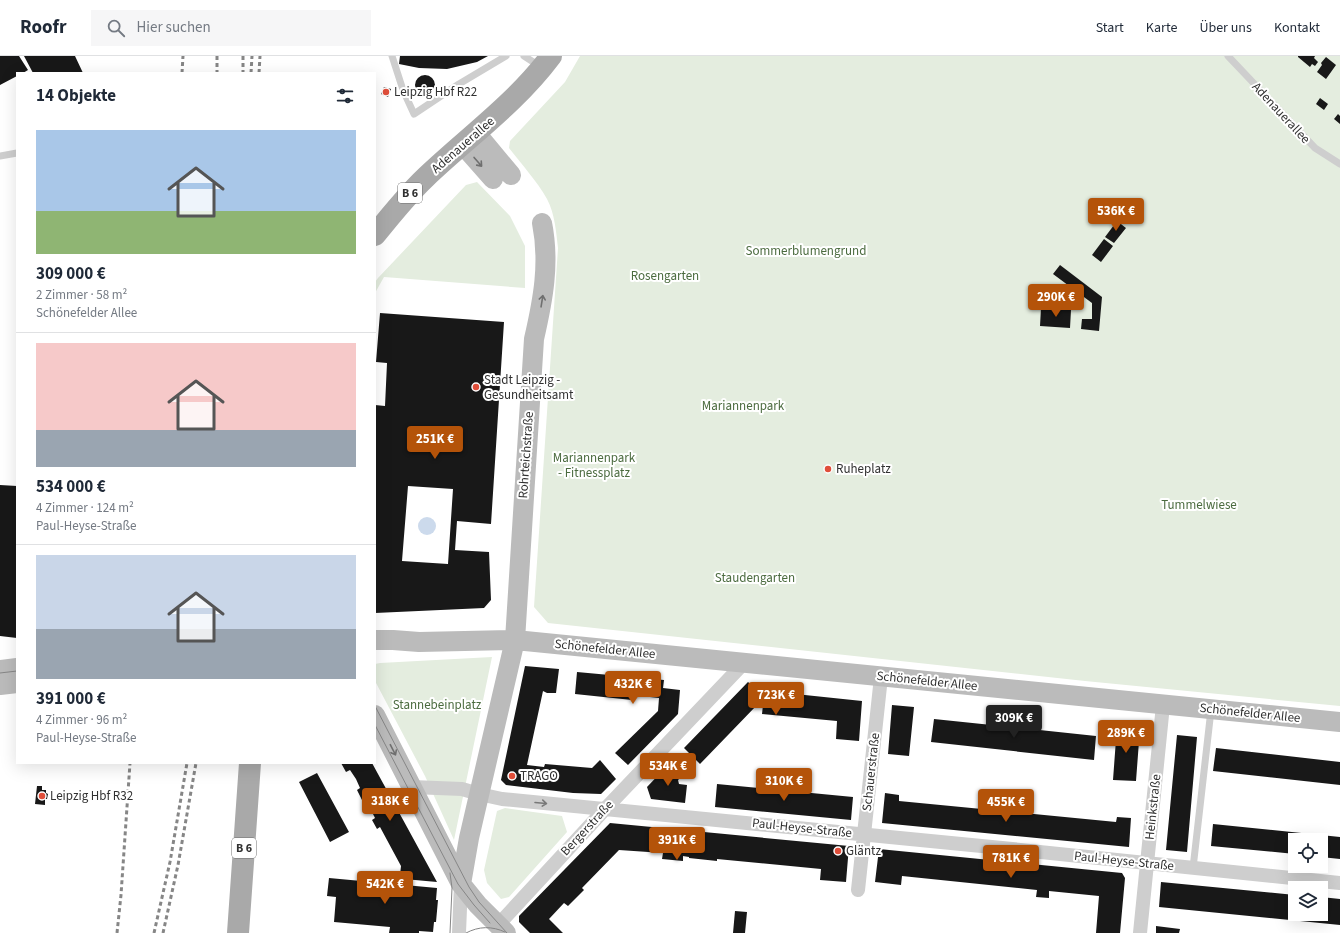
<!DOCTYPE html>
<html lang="de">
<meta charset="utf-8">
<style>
body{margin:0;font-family:"Source Sans 3",sans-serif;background:#f6f6f7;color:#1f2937;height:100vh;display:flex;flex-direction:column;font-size:15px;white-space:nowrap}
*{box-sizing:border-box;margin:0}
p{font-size:13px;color:#747a83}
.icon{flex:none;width:22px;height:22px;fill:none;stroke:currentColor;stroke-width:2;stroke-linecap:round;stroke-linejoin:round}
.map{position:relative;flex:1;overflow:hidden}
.details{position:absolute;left:16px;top:16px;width:360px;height:692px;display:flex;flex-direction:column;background:#fff;border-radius:0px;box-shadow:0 4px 16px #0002}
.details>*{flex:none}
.controls{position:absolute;left:1288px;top:777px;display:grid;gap:8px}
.controls a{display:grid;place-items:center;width:40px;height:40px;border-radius:0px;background:#fff;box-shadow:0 4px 16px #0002;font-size:20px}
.price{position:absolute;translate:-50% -34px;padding:0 9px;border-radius:4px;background:#b45309;color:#fff;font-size:13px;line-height:26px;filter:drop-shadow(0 1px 2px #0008)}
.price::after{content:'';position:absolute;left:50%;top:24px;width:12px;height:9px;margin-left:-6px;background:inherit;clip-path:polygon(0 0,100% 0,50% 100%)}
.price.current{background:#222;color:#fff}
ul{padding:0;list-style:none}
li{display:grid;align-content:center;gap:8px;height:212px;padding:0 20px}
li+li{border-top:1px solid #e0e1e3}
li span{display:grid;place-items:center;height:124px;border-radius:0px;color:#555}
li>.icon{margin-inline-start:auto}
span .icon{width:72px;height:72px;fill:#fffc;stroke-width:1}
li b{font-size:17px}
h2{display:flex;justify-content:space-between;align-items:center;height:48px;padding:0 20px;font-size:17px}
header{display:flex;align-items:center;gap:24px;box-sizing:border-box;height:56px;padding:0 20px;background:#fff;border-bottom:1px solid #e0e1e3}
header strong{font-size:19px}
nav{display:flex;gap:22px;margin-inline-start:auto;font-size:14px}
.search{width:280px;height:36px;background:#f6f6f7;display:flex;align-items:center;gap:10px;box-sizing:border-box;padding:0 14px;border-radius:0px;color:#747a83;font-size:15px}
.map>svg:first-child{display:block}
.green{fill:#e4eddf}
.water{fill:#ccdaec}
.building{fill:#181818;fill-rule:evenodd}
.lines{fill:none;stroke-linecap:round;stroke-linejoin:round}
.lane{stroke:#cecece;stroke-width:7}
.street{stroke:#cecece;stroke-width:14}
.secondary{stroke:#bbb;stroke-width:20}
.primary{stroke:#a9a9a9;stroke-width:22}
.tram{stroke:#868686;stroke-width:1}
.rail{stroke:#868686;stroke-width:3;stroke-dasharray:4 3;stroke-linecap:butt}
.oneway{stroke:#6f6f6f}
.oneway2{stroke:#787878}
.poi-dot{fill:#e04e3a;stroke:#fff;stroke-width:1.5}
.labels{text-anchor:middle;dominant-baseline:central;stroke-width:4;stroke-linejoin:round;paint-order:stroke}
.shield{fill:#fff;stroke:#6f6f6f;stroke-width:1}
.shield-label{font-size:12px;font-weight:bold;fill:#313131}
.poi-label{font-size:13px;fill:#313131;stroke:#fff;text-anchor:start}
.street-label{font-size:13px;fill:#313131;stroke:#fff}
.park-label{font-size:13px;fill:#4b6b3f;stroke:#fff}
</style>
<header>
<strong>Roofr</strong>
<div class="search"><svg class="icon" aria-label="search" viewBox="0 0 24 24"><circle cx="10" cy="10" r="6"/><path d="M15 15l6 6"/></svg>Hier suchen</div>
<nav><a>Start</a><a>Karte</a><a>Über uns</a><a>Kontakt</a></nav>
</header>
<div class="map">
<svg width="1340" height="877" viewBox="0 0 1340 877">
<rect width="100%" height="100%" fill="#fff"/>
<path class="green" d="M580,0h760v650l-255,-25 -537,-58 -14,-16 24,-359c-2,-16 -3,-34 -11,-49 -10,-18 -25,-34 -38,-51l1,-7 55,-59z
M477,126l33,34 15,30v42l-141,-11 -9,16v-11l3,-4 88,-93z
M492,601l-38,183 -29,-64 -50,-95v-17l5,-1z
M505,752l57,8 5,16 -58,65 -8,2 -14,-16 -3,-13 13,-59z"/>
<path class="water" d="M418 470a9 9 0 1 1 18 0a9 9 0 1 1-18 0Z"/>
<path class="building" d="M0,0h19l9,14 -5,3h-6v3l-17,9z
M24,0h51l8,17h-50z
M400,0h88l-11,6 -30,7 -28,-1 -20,-4z
M1298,0h17l-1,2 4,4 -3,4 -3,-2 -2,3 -12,-10z
M1326,1l10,8 -10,14 -9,-7 5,-7 -1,-2z
M415 29a10 10 0 1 1 20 0a10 10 0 1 1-20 0Z
M384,31l7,2 -3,8 -7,-3z
M1320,42l8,6 -4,6 -8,-6z
M1338,58l2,2v8l-6,-5z
M1117,165l9,7 -12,15 -9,-6z
M1104,183l9,7 -12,16 -9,-7z
M1060,209l42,32 -3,34 -18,-2 1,-10h10v-16l-39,-29z
M1041,252l30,2 -1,18 -30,-2z
M380,257l124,9 -13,202 -34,-3 -2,29 34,2 2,48 -7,8 -109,5v-208l10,1 2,-43 -11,-1zM408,430l45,3 -5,75 -46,-3z
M0,429l17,1v152l-17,-2z
M525,610l34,3 -3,24h-9l-4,-2 -16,74 17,2 1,-3 47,4 8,-8 16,19 -15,15 -28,-1 -67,-8 -5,-5z
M577,616l87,8 -1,8 17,2 -2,24 -50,51 -13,-12 43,-42 1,-13 -27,-3v5l-57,-6z
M748,626l9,8 105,11 -3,40 -23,-2 1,-18 -75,-7 1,-9h-6l-57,59 -16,-16z
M892,649l22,2 -5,49 -21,-2z
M934,663l162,17 -2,24 -163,-18z
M1117,670l23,2 -4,53 -23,-1z
M1177,679l20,2 -10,115 -21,-2z
M1216,692l124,14v23l-127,-14z
M341,707h31l65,119 -33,-3v-4h-4l1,-9 -21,-39 -3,2 -5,-9 3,-2 -10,-20 -3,2 -5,-10 3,-2 -4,-9 -6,-9 -4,2z
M668,709l13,12 -3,3 1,4 8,1 -2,18 -34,-4 -4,-12z
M317,717l32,59 -19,10 -31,-60z
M717,728l136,13 -2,23 -136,-13z
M37,730h5v4h4v3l2,1 -1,5h-2v6l-10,-1z
M885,737l14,2v6l217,21 1,-5 14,1 -2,29 -247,-24z
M610,767l239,23 -3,36 -26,-2 1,-11 -104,-10v2l-28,-3v-1l-6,-1v5l-21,-2 1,-6 -44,-3 -37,38 2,2 -16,16 -4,-3 -15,16 14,14h-33l-11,-11v-6z
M1213,768l127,13v22l-19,-2v-17h-26v14l-84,-8z
M879,793l243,24 3,5 -5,55h-24l3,-37 -50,-5v7l-13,-1 1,-7 -135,-14 -1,9 -26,-3z
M329,822l108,10 -1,12h2l-2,22h-2l-1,10 -14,-1v2h-30l1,-6 -56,-5 2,-25 -9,-1z
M1161,826l134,13v19h26v-17l19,2v26l-181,-18z
M735,855l12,1 -2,21h-12z
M1156,870l24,3 -1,4h-23z"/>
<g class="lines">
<path class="lane" d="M392,0l11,34 11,24 45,-30 47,-28
M524,0l17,11
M1228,0l87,92 25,16
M0,100l17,-3
M1193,812l18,-158"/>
<path class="street" d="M412,731l50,2 17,5 23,5 500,49 338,35
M858,834l23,-213
M498,869l108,-117 138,-145
M459,877l2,-49
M1140,877l23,-228"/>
<path class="secondary" d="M476,77l35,42
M463,89l30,34
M375,584h18l26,2 96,-2 825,82
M0,614l17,-2
M0,629l17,-2
M375,659l86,169 17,21 28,28
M461,828l8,-46 46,-198 19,-301c9,-39 16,-76 8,-116"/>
<path class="primary" d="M375,179c16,-20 32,-40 51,-58 42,-40 90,-74 125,-121
M238,877l12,-170"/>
<path class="tram" d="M0,617l17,-2
M375,650l94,181 10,15 28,31
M375,669l83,159 16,21 16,18
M450,877l2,-45 -2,-15
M466,877c13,-7 26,-7 39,-1"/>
<path class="rail" d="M217,0v17
M243,0v17
M182,17l1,-17
M251,17l1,-17
M259,17l1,-17
M117,877l4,-38 9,-132
M154,877l16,-71 17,-99
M163,877l15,-68 18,-102"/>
</g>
<defs><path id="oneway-shaft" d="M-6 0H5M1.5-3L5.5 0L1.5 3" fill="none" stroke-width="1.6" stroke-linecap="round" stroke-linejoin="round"/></defs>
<g class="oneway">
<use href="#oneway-shaft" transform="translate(478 106) rotate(49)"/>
<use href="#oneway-shaft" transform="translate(542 245) rotate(-81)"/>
<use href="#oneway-shaft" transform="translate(393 694) rotate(63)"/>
</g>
<use class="oneway2" href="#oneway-shaft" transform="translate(541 747) rotate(5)"/>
<g class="poi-dot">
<circle cx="386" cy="36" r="4"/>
<circle cx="476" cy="331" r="4"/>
<circle cx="828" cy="413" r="4"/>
<circle cx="512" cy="720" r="4"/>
<circle cx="42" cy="740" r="4"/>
<circle cx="838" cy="795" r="4"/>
</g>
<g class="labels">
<g class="shield">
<rect x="398" y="127" width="24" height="20" rx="3"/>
<rect x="232" y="782" width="24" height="20" rx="3"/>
</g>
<g class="shield-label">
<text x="410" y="137">B 6</text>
<text x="244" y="792">B 6</text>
</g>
<g class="poi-label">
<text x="394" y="36">Leipzig Hbf R22</text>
<text x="484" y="324">Stadt Leipzig -<tspan x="484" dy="15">Gesundheitsamt</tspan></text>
<text x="836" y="413">Ruheplatz</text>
<text x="520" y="720">TRAGO</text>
<text x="50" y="740">Leipzig Hbf R32</text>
<text x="846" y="795">Gläntz</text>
</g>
<g class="street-label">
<text transform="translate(1281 57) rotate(47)">Adenauerallee</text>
<text transform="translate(463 89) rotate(-41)">Adenauerallee</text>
<text transform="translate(526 399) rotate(-86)">Rohrteichstraße</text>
<text transform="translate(605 593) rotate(6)">Schönefelder Allee</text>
<text transform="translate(927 625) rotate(6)">Schönefelder Allee</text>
<text transform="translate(1250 657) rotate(6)">Schönefelder Allee</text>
<text transform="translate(871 716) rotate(-84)">Schauerstraße</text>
<text transform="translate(1153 751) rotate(-84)">Heinkstraße</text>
<text transform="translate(587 772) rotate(-47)">Bergerstraße</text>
<text transform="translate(802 772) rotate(6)">Paul-Heyse-Straße</text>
<text transform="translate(1124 805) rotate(6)">Paul-Heyse-Straße</text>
</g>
<g class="park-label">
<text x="806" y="195">Sommerblumengrund</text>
<text x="665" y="220">Rosengarten</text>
<text x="743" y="350">Mariannenpark</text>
<text x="594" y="402">Mariannenpark<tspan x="594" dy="15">- Fitnessplatz</tspan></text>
<text x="1199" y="449">Tummelwiese</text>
<text x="755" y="522">Staudengarten</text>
<text x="437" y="649">Stannebeinplatz</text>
</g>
</g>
</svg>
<div class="controls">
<a><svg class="icon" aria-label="locate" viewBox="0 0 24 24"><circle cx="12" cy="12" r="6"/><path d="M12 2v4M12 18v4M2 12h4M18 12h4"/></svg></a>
<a><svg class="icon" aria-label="layers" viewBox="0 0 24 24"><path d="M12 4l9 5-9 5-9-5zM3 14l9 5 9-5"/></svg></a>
</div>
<b class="price" style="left:1116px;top:176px">536K €</b>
<b class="price" style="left:1056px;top:262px">290K €</b>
<b class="price" style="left:435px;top:404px">251K €</b>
<b class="price" style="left:633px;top:649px">432K €</b>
<b class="price" style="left:776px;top:660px">723K €</b>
<b class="price current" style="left:1014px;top:683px">309K €</b>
<b class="price" style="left:1126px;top:698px">289K €</b>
<b class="price" style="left:668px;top:731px">534K €</b>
<b class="price" style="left:784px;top:746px">310K €</b>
<b class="price" style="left:390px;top:766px">318K €</b>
<b class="price" style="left:1006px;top:767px">455K €</b>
<b class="price" style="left:677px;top:805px">391K €</b>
<b class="price" style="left:1011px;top:823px">781K €</b>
<b class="price" style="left:385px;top:849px">542K €</b>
<section class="details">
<h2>14 Objekte<svg class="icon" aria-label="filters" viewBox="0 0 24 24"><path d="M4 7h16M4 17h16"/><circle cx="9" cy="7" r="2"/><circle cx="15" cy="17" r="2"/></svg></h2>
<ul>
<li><span style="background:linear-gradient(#a9c7e8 65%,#8fb573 0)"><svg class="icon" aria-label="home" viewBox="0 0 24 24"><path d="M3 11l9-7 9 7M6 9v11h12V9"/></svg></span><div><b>309 000 €</b><p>2 Zimmer · 58 m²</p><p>Schönefelder Allee</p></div></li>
<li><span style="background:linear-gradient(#f6c9c9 70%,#9aa5b1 0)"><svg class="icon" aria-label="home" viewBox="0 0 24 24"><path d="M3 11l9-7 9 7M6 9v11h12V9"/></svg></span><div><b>534 000 €</b><p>4 Zimmer · 124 m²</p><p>Paul-Heyse-Straße</p></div></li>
<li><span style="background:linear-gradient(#c9d6e8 60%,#9aa5b1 0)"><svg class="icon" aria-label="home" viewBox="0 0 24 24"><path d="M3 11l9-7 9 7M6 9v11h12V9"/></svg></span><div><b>391 000 €</b><p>4 Zimmer · 96 m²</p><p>Paul-Heyse-Straße</p></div></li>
</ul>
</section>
</div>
